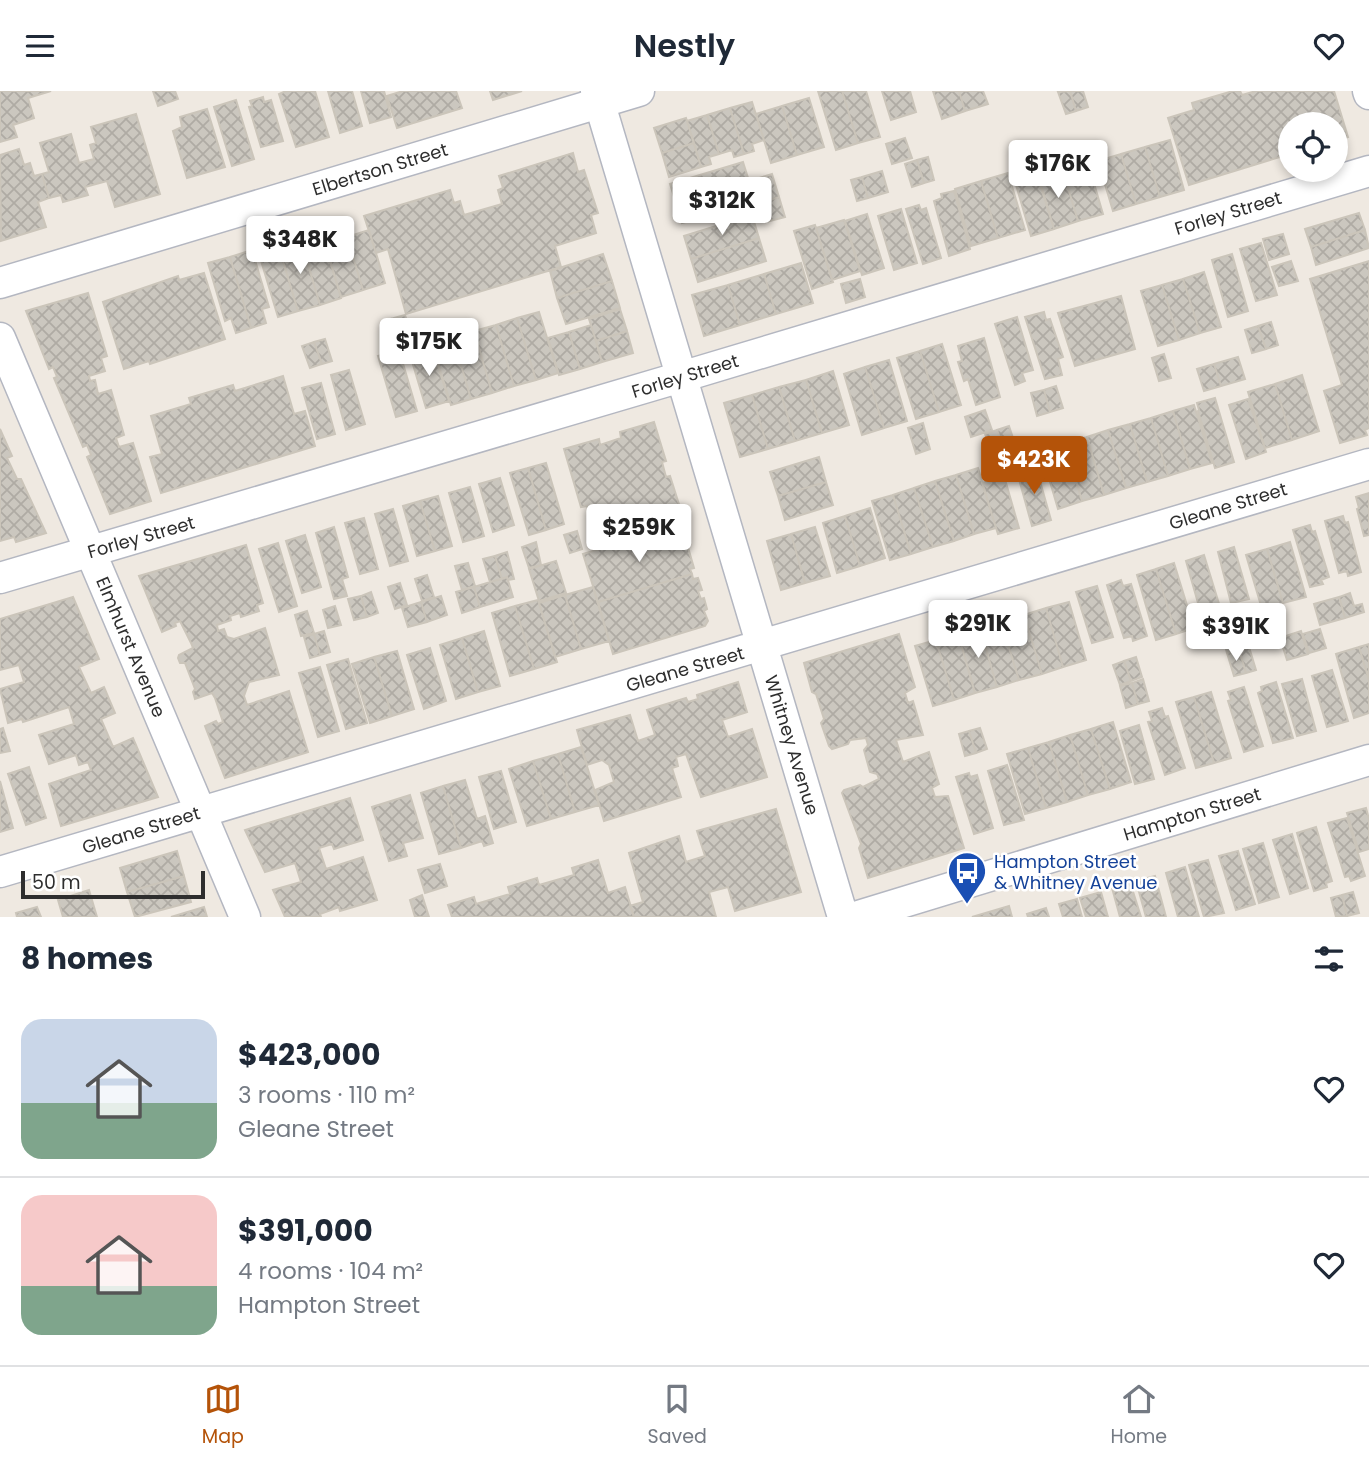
<!DOCTYPE html>
<meta charset="utf-8">
<style>
body{margin:0;font-family:Poppins,sans-serif;background:#f2f2f3;color:#1f2937;height:100vh;display:flex;flex-direction:column;font-size:26px;white-space:nowrap}
*{box-sizing:border-box;margin:0}
p{font-size:23px;color:#747a83}
.icon{flex:none;width:38px;height:38px;fill:none;stroke:currentColor;stroke-width:2;stroke-linecap:round;stroke-linejoin:round}
.map{position:relative;height:826px;overflow:hidden}
.panel{display:flex;flex-direction:column;background:#fff;flex:1}
.panel>*{flex:none}
.buttons{position:absolute;left:1278px;top:21px;display:grid;gap:14px}
.buttons a{display:grid;place-items:center;width:70px;height:70px;border-radius:50%;background:#fff;box-shadow:0 4px 10px #0003;font-size:35px}
.scale{position:absolute;left:21px;bottom:18px;width:184px;box-sizing:border-box;padding-left:7px;border:4px solid #2e2e2e;border-top:0;font-size:19px;line-height:24px;white-space:nowrap;color:#2e2e2e;-webkit-text-stroke:5px #fff;paint-order:stroke}
.price{position:absolute;translate:-50% -60px;padding:0 16px;border-radius:7px;background:#fff;color:#222;font-size:23px;line-height:46px;filter:drop-shadow(0 2px 4px #0008)}
.price::after{content:'';position:absolute;left:50%;top:42px;width:21px;height:16px;margin-left:-10px;background:inherit;clip-path:polygon(0 0,100% 0,50% 100%)}
.price.active{background:#b45309;color:#fff}
ul{padding:0;list-style:none}
li{display:flex;align-items:center;gap:21px;height:175px;padding:0 21px}
li+li{border-top:2px solid #e0e1e3}
li span{display:grid;place-items:center;flex:none;width:196px;height:140px;border-radius:21px;color:#555}
li>.icon{margin-inline-start:auto}
span .icon{width:84px;height:84px;fill:#fffc;stroke-width:1}
li b{font-size:30px}
h2{display:flex;justify-content:space-between;align-items:center;height:84px;padding:0 21px;font-size:30px}
header{display:flex;justify-content:space-between;align-items:center;height:91px;padding:0 21px;background:#fff;font-size:32px;font-weight:600}
.tabs{display:flex;justify-content:space-around;align-items:center;height:98px;border-top:2px solid #e0e1e3;background:#fff;font-size:19px;color:#747a83}
.tabs a{display:grid;justify-items:center;gap:4px}
.tabs .active{color:#b45309}
.map>svg:first-child{display:block}
.building{fill:url(#building-cross-hatch);stroke:#cbc5ba;stroke-width:2}
.lines{fill:none;stroke-linecap:round;stroke-linejoin:round}
.street-casing{stroke:#b4b7c1;stroke-width:33}
.street{stroke:#fff;stroke-width:30}
.labels{text-anchor:middle;dominant-baseline:central;stroke-width:5;stroke-linejoin:round;paint-order:stroke}
.street-label{font-size:18px;fill:#2e2e2e;stroke:#fff}
.transit-label{font-size:18px;fill:#164399;stroke:#fff;text-anchor:start}
</style>
<header><svg class="icon" aria-label="menu" viewBox="0 0 24 24"><path d="M4 6h16M4 12h16M4 18h16"/></svg>Nestly<svg class="icon" aria-label="heart" viewBox="0 0 24 24"><path d="M12 20l-8-8c-3-5 5-10 8-4 3-6 11-1 8 4z"/></svg></header>
<div class="map">
<svg width="1369" height="826" viewBox="0 0 1369 826">
<defs>
<pattern id="building-cross-hatch" width="8" height="8" patternUnits="userSpaceOnUse" patternTransform="scale(1.75)"><rect width="8" height="8" fill="#cbc7bf"/><path d="M0 0l8 8M0 8l8-8" fill="none" stroke="#afaba4"/></pattern>
</defs>
<rect width="100%" height="100%" fill="#efe9e1"/>
<path class="building" d="M0,0h51l-23,7 6,20 -21,7 4,12 -17,5z
M153,0h22l3,8 -20,7z
M286,0h29l14,46 -33,10 -17,-53z
M328,0h24l10,35 -22,7z
M361,0h23l7,26 -21,6z
M403,0h53l6,17 -65,20 -10,-32z
M490,0h32l-29,9z
M818,0h24l16,52 -22,7z
M842,0h24l14,46 -22,6z
M882,0h28l6,21 -25,8z
M933,0h26l6,20 -23,8z
M959,0h24l5,13 -23,7z
M1070,0h13l5,16 -12,4z
M1070,0l6,20 -10,3 -8,-22z
M1233,0h7l2,4 14,-4h78l14,46 -13,4v-17h-45v25l-8,2 1,5 -94,29 -21,-67 26,-8 -2,-7z
M263,6l1,5 7,-2 12,41 -22,6 -12,-40 3,-1 -2,-5z
M809,7l15,49 -27,8 -15,-49z
M236,9l18,59 -22,7 -18,-59z
M752,11l12,38 -12,4 2,7 -10,3 -14,-46z
M782,15l15,49 -26,8 -15,-49z
M730,17l14,46 -10,3 -2,-7 -13,4 -12,-39z
M207,18l18,58 -38,11 -14,-47 9,-4 -2,-10z
M136,23l24,80 -45,13 -8,-26 -22,6 3,8 -25,7 -2,-7 -12,3 -7,-24 7,-2 -9,-29 31,-9 8,29 15,-4 -4,-14 6,-2 -5,-16z
M707,24l12,39 -10,3 2,7 -10,3 -14,-46z
M686,27l8,25 -32,10 -8,-25z
M905,47l7,20 -20,6 -6,-20z
M1170,49l14,50 -24,7 -15,-50z
M694,52l7,24 -32,10 -7,-24z
M1145,56l15,50 -24,7 -15,-50z
M19,58l5,16 6,-2 4,13 8,-2 7,24 -11,4 8,25 -45,14 -1,-86z
M573,62l5,19 6,-2 14,43 -7,2 5,18 -41,13 6,21 -155,47 -18,-65 -12,4 -12,-37 86,-26 4,13 6,-2 4,14 38,-11 -4,-14 5,-2 -4,-12z
M1121,63l15,50 -23,7 -15,-50z
M928,66l6,23 -10,3 -7,-23z
M917,69l7,23 -12,4 -7,-23z
M1034,70l20,68 -23,7 -15,-51 3,-1 -5,-17z
M743,71l6,19 -73,22 -6,-19z
M1088,72l15,51 -25,7 -15,-50z
M882,80l6,21 -20,6 -6,-21z
M1063,80l15,50 -24,8 -16,-51z
M1008,82l17,57 -27,8 -17,-57z
M772,83l7,23 -19,6 -7,-23z
M862,86l6,21 -11,3 -6,-21z
M752,89l3,16 -13,4 2,6 -62,17 -6,-20z
M981,90l17,57 -27,8 -16,-57z
M954,100l16,58 -21,7 -15,-55 8,-3 -1,-4z
M779,106l6,20 -19,5 -6,-19z
M919,114l2,5 5,-2 15,50 -18,6 -17,-55z
M901,118l16,54 -23,7 -16,-54z
M1359,122l6,17 -54,17 -6,-18z
M867,123l17,54 -22,7 -17,-54z
M752,124l7,23 -68,21 -7,-23z
M844,129l16,51 -28,9 -16,-52z
M815,134l18,57 -21,7 -18,-58z
M369,139l16,53 -22,7 -16,-53z
M1365,139l4,18 -53,17 -5,-18z
M322,143l19,64 -21,7 -19,-64z
M1283,143l6,20 -20,6 -6,-21z
M347,146l16,53 -22,7 -16,-54z
M759,147l7,23 -68,21 -7,-23z
M301,150l19,64 -22,6 -19,-63z
M1261,152l16,52 -21,6 -16,-52z
M279,157l19,63 -20,6 -19,-63z
M252,159l17,57 -7,2 4,14 -15,5 -21,-71z
M603,163l9,27 -55,17 -7,-27z
M1232,163l16,57 -20,6 -16,-57z
M230,166l21,71 -15,5 -5,-15 -6,3 -17,-58z
M1291,170l7,20 -19,5 -7,-19z
M1369,170v167l-4,2 2,5 -27,8 -16,-52 18,-6 -32,-106z
M801,172l12,40 -37,11 -12,-40z
M1204,181l17,55 -21,6 -17,-54z
M204,182l21,66 -75,25 -1,-3 -25,8 -21,-67 75,-26 1,4z
M764,183l12,40 -36,11 -12,-40z
M860,188l5,18 -19,6 -5,-19z
M1183,188l17,54 -21,7 -17,-55z
M612,190l8,27 -54,16 -9,-26z
M728,194l12,40 -36,11 -12,-41z
M1162,194l17,55 -21,6 -17,-55z
M88,202l19,63 -6,2 4,13 -16,5 1,5 5,-1 3,14 13,-4 13,45 -8,3 3,9 14,-4 18,58 -41,13 -23,-57 4,-2 -4,-10 -4,2 -29,-69 3,-1 -4,-10 -4,2 -23,-58z
M1121,205l14,53 -60,17 -17,-53z
M620,218l7,22 -31,10 -7,-22z
M539,221l19,61 -22,7 -19,-62z
M1044,221l2,8 4,-1 13,38 -5,2 4,16 -17,4 -20,-62z
M405,224l7,22 -12,3 -6,-22z
M1017,226l16,53 -11,3 3,8 -10,4 -20,-61z
M394,227l6,22 -10,4 -7,-23z
M517,227l19,62 -22,6 -18,-61z
M1271,231l7,23 -12,4 -8,-23z
M496,234l18,61 -22,7 -18,-62z
M591,234l11,37 -22,7 -11,-37z
M1258,235l8,23 -14,4 -7,-23z
M474,240l18,62 -21,6 -18,-61z
M627,240l6,22 -31,9 -6,-21z
M569,241l11,37 -21,6 -11,-37z
M453,247l18,61 -20,6 -19,-61z
M984,247l16,59 -24,8 -8,-26 -4,2 -6,-19 4,-1 -4,-15z
M325,248l7,22 -10,3 -8,-22z
M314,251l8,22 -12,4 -8,-22z
M942,253l19,61 -22,7 -19,-61z
M426,256l1,5 6,-2 16,51 -23,7 -15,-50 3,-1 -2,-6z
M399,259l18,61 -21,6 -18,-61z
M920,260l19,61 -23,7 -19,-61z
M1164,263l7,24 -12,3 -7,-23z
M1238,266l7,22 -24,7 -7,-22z
M889,269l18,61 -23,7 -19,-61z
M1214,273l7,22 -17,5 -7,-22z
M865,276l19,61 -22,7 -18,-61z
M349,279l16,54 -19,6 -15,-55z
M833,280l16,54 -27,8 -16,-53z
M1302,284l17,56 -27,9 -17,-56z
M283,285l11,38 11,-3 10,35 -154,47 -11,-36 12,-3 -11,-38 40,-12 -2,-6 44,-13 2,6z
M806,289l16,53 -27,8 -16,-54z
M321,292l14,51 -18,5 -15,-51z
M1275,293l17,56 -27,8 -17,-56z
M1056,295l7,22 -13,4 -6,-22z
M779,296l16,54 -27,8 -16,-54z
M1044,299l6,22 -13,4 -6,-23z
M752,304l16,54 -28,8 -16,-54z
M1215,307l19,64 -19,6 -17,-57 1,-1 -2,-7z
M1248,308l18,53 -20,7 -17,-54z
M1194,314l18,58 -22,6 -17,-58z
M985,319l7,20 -21,7 -6,-20z
M1173,320l17,58 -22,7 -17,-58z
M1151,327l17,58 -21,6 -17,-58z
M654,331l12,39 -4,1 4,15 4,-1 13,41 -52,15 -1,-4 -33,9 -10,-31 -6,1 -17,-58 35,-10 1,6 21,-7 -1,-6z
M923,332l7,26 -14,5 -8,-26z
M1130,333l17,58 -21,6 -18,-58z
M1009,335l7,21 -12,4 -7,-21z
M0,338l12,27 -5,2 10,21h4l25,54 -30,9 -2,-5 -14,4z
M997,339l7,21 -12,4 -7,-21z
M1108,339l18,58 -22,7 -17,-58z
M1087,346l17,58 -22,6 -17,-58z
M1065,352l17,58 -24,8 -17,-58z
M819,366l7,25 -48,14 -8,-24z
M546,372l18,61 -18,6 -18,-62z
M1036,376l15,53 -19,6 -15,-54z
M528,377l18,62 -17,5 -19,-62z
M978,377l18,60 -22,6 -18,-59z
M956,384l18,59 -20,7 -19,-60z
M1004,385l15,52 -21,6 -16,-51z
M500,387l14,47 -21,7 -14,-48z
M935,390l19,60 -21,6 -19,-59z
M826,391l7,23 -48,15 -7,-24z
M470,396l14,49 -21,6 -14,-49z
M914,397l19,59 -22,7 -18,-59z
M1369,402v42l-5,1 -7,-27 2,-1 -3,-11z
M893,404l18,59 -21,6 -18,-59z
M438,405l14,50 -17,5 -15,-50z
M420,410l15,50 -18,5 -14,-50z
M870,417l15,50 -25,8 -15,-50z
M393,418l15,52 -18,5 -15,-52z
M845,425l15,50 -23,7 -14,-50z
M1343,425l2,7 3,-1 13,50 -13,4 -1,-5 -8,2 -14,-52z
M364,427l14,51 -18,5 -15,-51z
M1310,434l2,7 3,-1 14,46 -8,3 2,4 -13,3 -17,-57z
M678,435l3,11h4l9,31 -4,1 2,5 -94,28 -15,-48z
M334,436l14,50 -6,2 5,17 -13,3 -18,-66z
M815,436l15,49 -25,7 -14,-49z
M577,440l5,18 -12,4 -6,-18z
M791,443l14,49 -24,7 -14,-49z
M305,444l16,52 -19,6 -16,-52z
M536,451l5,23 -12,3 -7,-21z
M1290,451l16,55 -23,6 -16,-54z
M278,452l19,63 -18,6 -20,-63z
M246,454l17,58 -6,2 2,6 -18,6 -1,-4 -10,3 1,4 -14,5 1,6 6,-2 3,8 7,2 31,-11 14,47 -30,7 -5,14 3,9 42,-14 19,61 -83,26 -20,-52 11,-5 2,3 5,-2 -8,-24 -3,-5 -17,6 -2,-7 2,-3 -10,-26h-5l-2,-5 1,-3 14,-7 -2,-5 -11,-22 -5,2 1,3 -14,6 -23,-56z
M1234,456l15,52 -18,4 -13,-51z
M1267,458l16,54 -21,6 -16,-54z
M507,461l7,27 -6,1 -1,-3 -5,2 -7,-23z
M1204,464l16,52 -7,2 2,4 -13,4 -16,-56z
M495,465l7,23 -12,3 -7,-23z
M556,470l10,32 -27,8 -10,-32z
M468,472l7,23 -13,4 -7,-24z
M1174,472l20,65 -18,6 -20,-65z
M1156,478l20,65 -20,6 -19,-65z
M692,483l1,5 5,-1 4,12 -4,1 3,8 3,-1 3,11 -3,2 4,10 -3,5 -92,28 -15,-52z
M427,484l7,22 -12,4 -7,-22z
M507,486l6,20 -33,10 -6,-20z
M1121,489l2,6 8,-2 16,52 -14,5 -1,-5 -8,2 -17,-53z
M400,492l7,22 -12,4 -7,-22z
M1097,495l16,51 -21,6 -16,-51z
M474,496l6,20 -18,6 -6,-21z
M593,496l16,54 -28,8 -16,-54z
M371,501l7,21 -11,4 -6,-21z
M1350,502l4,13 8,-2 2,8 -19,6 -6,-21z
M565,504l16,54 -26,8 -16,-54z
M361,505l6,21 -13,3 -6,-21z
M441,505l6,19 -20,7 -6,-20z
M73,506l26,62 -20,8 12,26 13,-6 11,26 -14,6 12,28 20,-9 25,59 -97,29 -12,-42 42,-14 -3,-8 -9,3 -3,-10 -27,9 -10,-29 35,-11 -5,-17 -46,15 -1,-3 -14,4 -8,-34 24,-7 -5,-17 -19,5v-51z
M1339,506l6,21 -25,7 -6,-21z
M538,509l19,62 -23,7 -19,-63z
M421,511l6,20 -19,5 -6,-19z
M1069,511l17,58 -23,7 -17,-59z
M335,515l6,19 -13,3 -5,-18z
M515,515l19,63 -24,7 -18,-63z
M1046,517l17,59 -21,7 -18,-59z
M307,520l7,22 -13,3 -6,-21z
M1024,524l18,59 -23,6 -18,-58z
M1001,531l18,58 -22,7 -17,-59z
M1243,533l6,23 -10,3 -6,-23z
M1233,536l6,23 -12,3 -6,-23z
M980,537l17,59 -22,6 -17,-59z
M1320,538l6,19 -17,5 -6,-19z
M324,540l6,21 -10,3 -6,-21z
M484,540l16,55 -22,6 -16,-54z
M1301,540l7,23 -21,6 -7,-22z
M958,542l17,60 -21,7 -18,-60z
M314,543l6,21 -10,3 -6,-21z
M899,543l16,53 -10,6 3,10 5,-2 10,34 -27,5 7,22 26,-10 10,32 -7,4 3,9 13,-1 16,52 -96,30 -9,-30 2,-4 -19,-51 2,-3 16,-5 3,2 16,-8 -2,-5 -7,-2 -6,-22 4,-5 -2,-7 -16,2 -2,4 -16,5 -3,-3 -8,-23 3,-4 -8,-25 -4,-2 -8,-29z
M462,547l16,54 -22,7 -16,-54z
M936,549l18,60 -21,6 -18,-60z
M1369,553v36l-10,-33z
M1249,556l7,23 -10,3 -7,-23z
M1359,556l10,33v33l-15,5 -18,-64z
M430,557l16,53 -22,8 -17,-54z
M1239,559l7,23 -12,3 -7,-23z
M397,560l17,58 -22,7 -18,-59z
M374,566l18,59 -22,7 -18,-59z
M1136,566l6,20 -11,4 -7,-20z
M348,568l19,64 -21,6 -19,-64z
M1124,570l7,20 -11,4 -7,-20z
M320,576l19,64 -21,6 -19,-64z
M1332,579l16,51 -21,6 -15,-51z
M1143,588l6,22 -11,3 -6,-21z
M1302,588l14,52 -19,5 -15,-52z
M738,591l9,30 -25,8 6,17 24,-8 15,48 -66,20 -15,-43 -10,3 2,9 -6,2 9,29 -77,24 -9,-31 19,-8 -5,-17 -7,-5 -15,5 -10,-35 53,-15 8,26 17,-6 -8,-25 39,-12 2,4 10,-3 -1,-4z
M1276,591l17,56 -20,5 -15,-50 4,-2 -1,-4z
M1132,592l6,21 -12,4 -6,-22z
M1244,596l19,59 -19,6 -16,-51 3,-1 -3,-8z
M1211,601l20,66 -17,5 -20,-66z
M1194,606l20,66 -18,5 -20,-66z
M1162,617l3,9 3,-1 17,52 -20,7 -17,-53 4,-1 -3,-9z
M1113,631l18,60 -21,7 -19,-60z
M1139,634l15,54 -19,5 -15,-53z
M3,637l7,23 -10,2v-24z
M980,637l7,21 -11,4 -7,-22z
M1091,638l19,60 -22,6 -18,-60z
M969,640l7,22 -11,3 -6,-22z
M1070,644l18,60 -21,7 -18,-60z
M1049,651l18,60 -21,6 -18,-60z
M581,656l18,58 -24,7 -17,-58z
M1028,657l18,60 -21,6 -18,-60z
M558,663l17,58 -24,7 -18,-58z
M533,670l18,58 -24,7 -18,-57z
M1007,674l17,55 -20,5 -16,-54z
M29,676l17,51 -20,7 -18,-51z
M501,680l15,51 -22,7 -15,-52z
M969,682l1,4 7,-2 16,53 -19,6 -18,-57z
M465,689l12,39 8,-3 8,27 -9,3 -2,-5 -21,7 -18,-62z
M0,690l13,47 -13,4z
M443,695l18,62 -22,6 -18,-61z
M410,704l13,43 -20,5 4,13 -18,5 -17,-54z
M350,707l13,42 -29,9 -2,-5 -13,4 7,21 37,-12 14,43 -37,11 -1,-4 -19,7 1,3h-36l-12,-27 28,-8 -6,-19 -30,9 -20,-42z
M1366,717l3,11v30l-10,3 -12,-39z
M776,718l25,83 -66,19 -7,-24 -19,5 7,25h-82l-4,-11 13,-4 -14,-49 50,-17 7,26 19,-6 -8,-25z
M1347,727l18,58 -14,5 -2,-5 -4,1 -17,-54z
M1316,736l16,54 -6,2 1,4 -13,4 -17,-58z
M1292,743l16,54 -18,6 -17,-54z
M1263,752l16,54 -20,6 -16,-54z
M177,760l7,25 -57,16 -7,-24z
M1238,760l17,53 -19,6 -17,-54z
M598,769l10,33 17,-6 9,30h-182l-4,-12 26,-8 2,7 34,-10 -2,-7 29,-9 2,7 35,-10 -2,-7z
M1208,769l16,53 -20,4 -15,-52z
M440,773l7,22 -22,7 -7,-23z
M1185,776l14,50h-21l-12,-44z
M184,785l7,26 -56,15 -8,-25z
M1155,785l11,41h-20l-10,-36z
M1130,791l11,35h-21l-8,-29z
M89,799l8,27h-34l-5,-17z
M1101,801l7,25h-22l-6,-19z
M1353,801l6,21 -12,3 -5,-21z
M422,804l7,22h-14l-5,-17z
M1342,804l5,21 -11,1 -5,-19z
M1077,808l5,18h-19l-4,-13z
M1009,815l3,11h-40z
M37,816l4,10h-24l-1,-4z
M204,816l3,10h-36z
M1046,817l3,9h-21l-1,-3z"/>
<g class="lines">
<g class="street-casing">
<path id="street" d="M596,0l247,826
M1368,0l1,3
M0,192l639,-192
M0,247l245,579
M0,487l681,-201 688,-206
M0,781l1369,-408
M855,826l514,-157"/>
</g>
<use href="#street" class="street"/>
</g>
<defs>
<g id="bus-pin" transform="scale(2.0125)"><path d="M0 17L-7.5 6A9.5 9.5 0 1 1 7.5 6Z" fill="#1a4fb4" stroke="#fff"/><path d="M-5-6H5V4H4V6H2V4H-2V6H-4V4H-5ZM-3.5-4V0h7V-4ZM-3.5 1.2v1.5H-2V1.2ZM2 1.2v1.5H3.5V1.2Z" fill="#fff"/></g>
</defs>
<g fill-rule="evenodd">
<use href="#bus-pin" x="967" y="780"/>
</g>
<g class="labels">
<g class="street-label">
<text transform="translate(380 78) rotate(-17)">Elbertson Street</text>
<text transform="translate(1228 122) rotate(-17)">Forley Street</text>
<text transform="translate(685 285) rotate(-17)">Forley Street</text>
<text transform="translate(1228 415) rotate(-17)">Gleane Street</text>
<text transform="translate(141 446) rotate(-16)">Forley Street</text>
<text transform="translate(131 556) rotate(67)">Elmhurst Avenue</text>
<text transform="translate(685 578) rotate(-16)">Gleane Street</text>
<text transform="translate(792 654) rotate(73)">Whitney Avenue</text>
<text transform="translate(1192 723) rotate(-17)">Hampton Street</text>
<text transform="translate(141 739) rotate(-17)">Gleane Street</text>
</g>
<g class="transit-label">
<text x="994" y="770">Hampton Street<tspan x="994" dy="21">&amp; Whitney Avenue</tspan></text>
</g>
</g>
</svg>
<div class="buttons">
<a><svg class="icon" aria-label="locate" viewBox="0 0 24 24"><circle cx="12" cy="12" r="6"/><path d="M12 2v4M12 18v4M2 12h4M18 12h4"/></svg></a>
</div>
<div class="scale">50 m</div>
<b class="price" style="left:1058px;top:109px">$176K</b>
<b class="price" style="left:722px;top:146px">$312K</b>
<b class="price" style="left:300px;top:185px">$348K</b>
<b class="price" style="left:429px;top:287px">$175K</b>
<b class="price active" style="left:1034px;top:405px">$423K</b>
<b class="price" style="left:639px;top:473px">$259K</b>
<b class="price" style="left:978px;top:569px">$291K</b>
<b class="price" style="left:1236px;top:572px">$391K</b>
</div>
<section class="panel">
<h2>8 homes<svg class="icon" aria-label="filters" viewBox="0 0 24 24"><path d="M4 7h16M4 17h16"/><circle cx="9" cy="7" r="2"/><circle cx="15" cy="17" r="2"/></svg></h2>
<ul>
<li><span style="background:linear-gradient(#c9d6e8 60%,#7fa58c 0)"><svg class="icon" aria-label="home" viewBox="0 0 24 24"><path d="M3 11l9-7 9 7M6 9v11h12V9"/></svg></span><div><b>$423,000</b><p>3 rooms · 110 m²</p><p>Gleane Street</p></div><svg class="icon" aria-label="heart" viewBox="0 0 24 24"><path d="M12 20l-8-8c-3-5 5-10 8-4 3-6 11-1 8 4z"/></svg></li>
<li><span style="background:linear-gradient(#f6c9c9 65%,#7fa58c 0)"><svg class="icon" aria-label="home" viewBox="0 0 24 24"><path d="M3 11l9-7 9 7M6 9v11h12V9"/></svg></span><div><b>$391,000</b><p>4 rooms · 104 m²</p><p>Hampton Street</p></div><svg class="icon" aria-label="heart" viewBox="0 0 24 24"><path d="M12 20l-8-8c-3-5 5-10 8-4 3-6 11-1 8 4z"/></svg></li>
</ul>
</section>
<nav class="tabs">
<a class="active"><svg class="icon" aria-label="map" viewBox="0 0 24 24"><path d="M3 6l6-2 6 2 6-2v14l-6 2-6-2-6 2zM9 4v14M15 6v14"/></svg>Map</a>
<a><svg class="icon" aria-label="saved" viewBox="0 0 24 24"><path d="M7 4h10v16l-5-4-5 4z"/></svg>Saved</a>
<a><svg class="icon" aria-label="home" viewBox="0 0 24 24"><path d="M3 11l9-7 9 7M6 9v11h12V9"/></svg>Home</a>
</nav>
